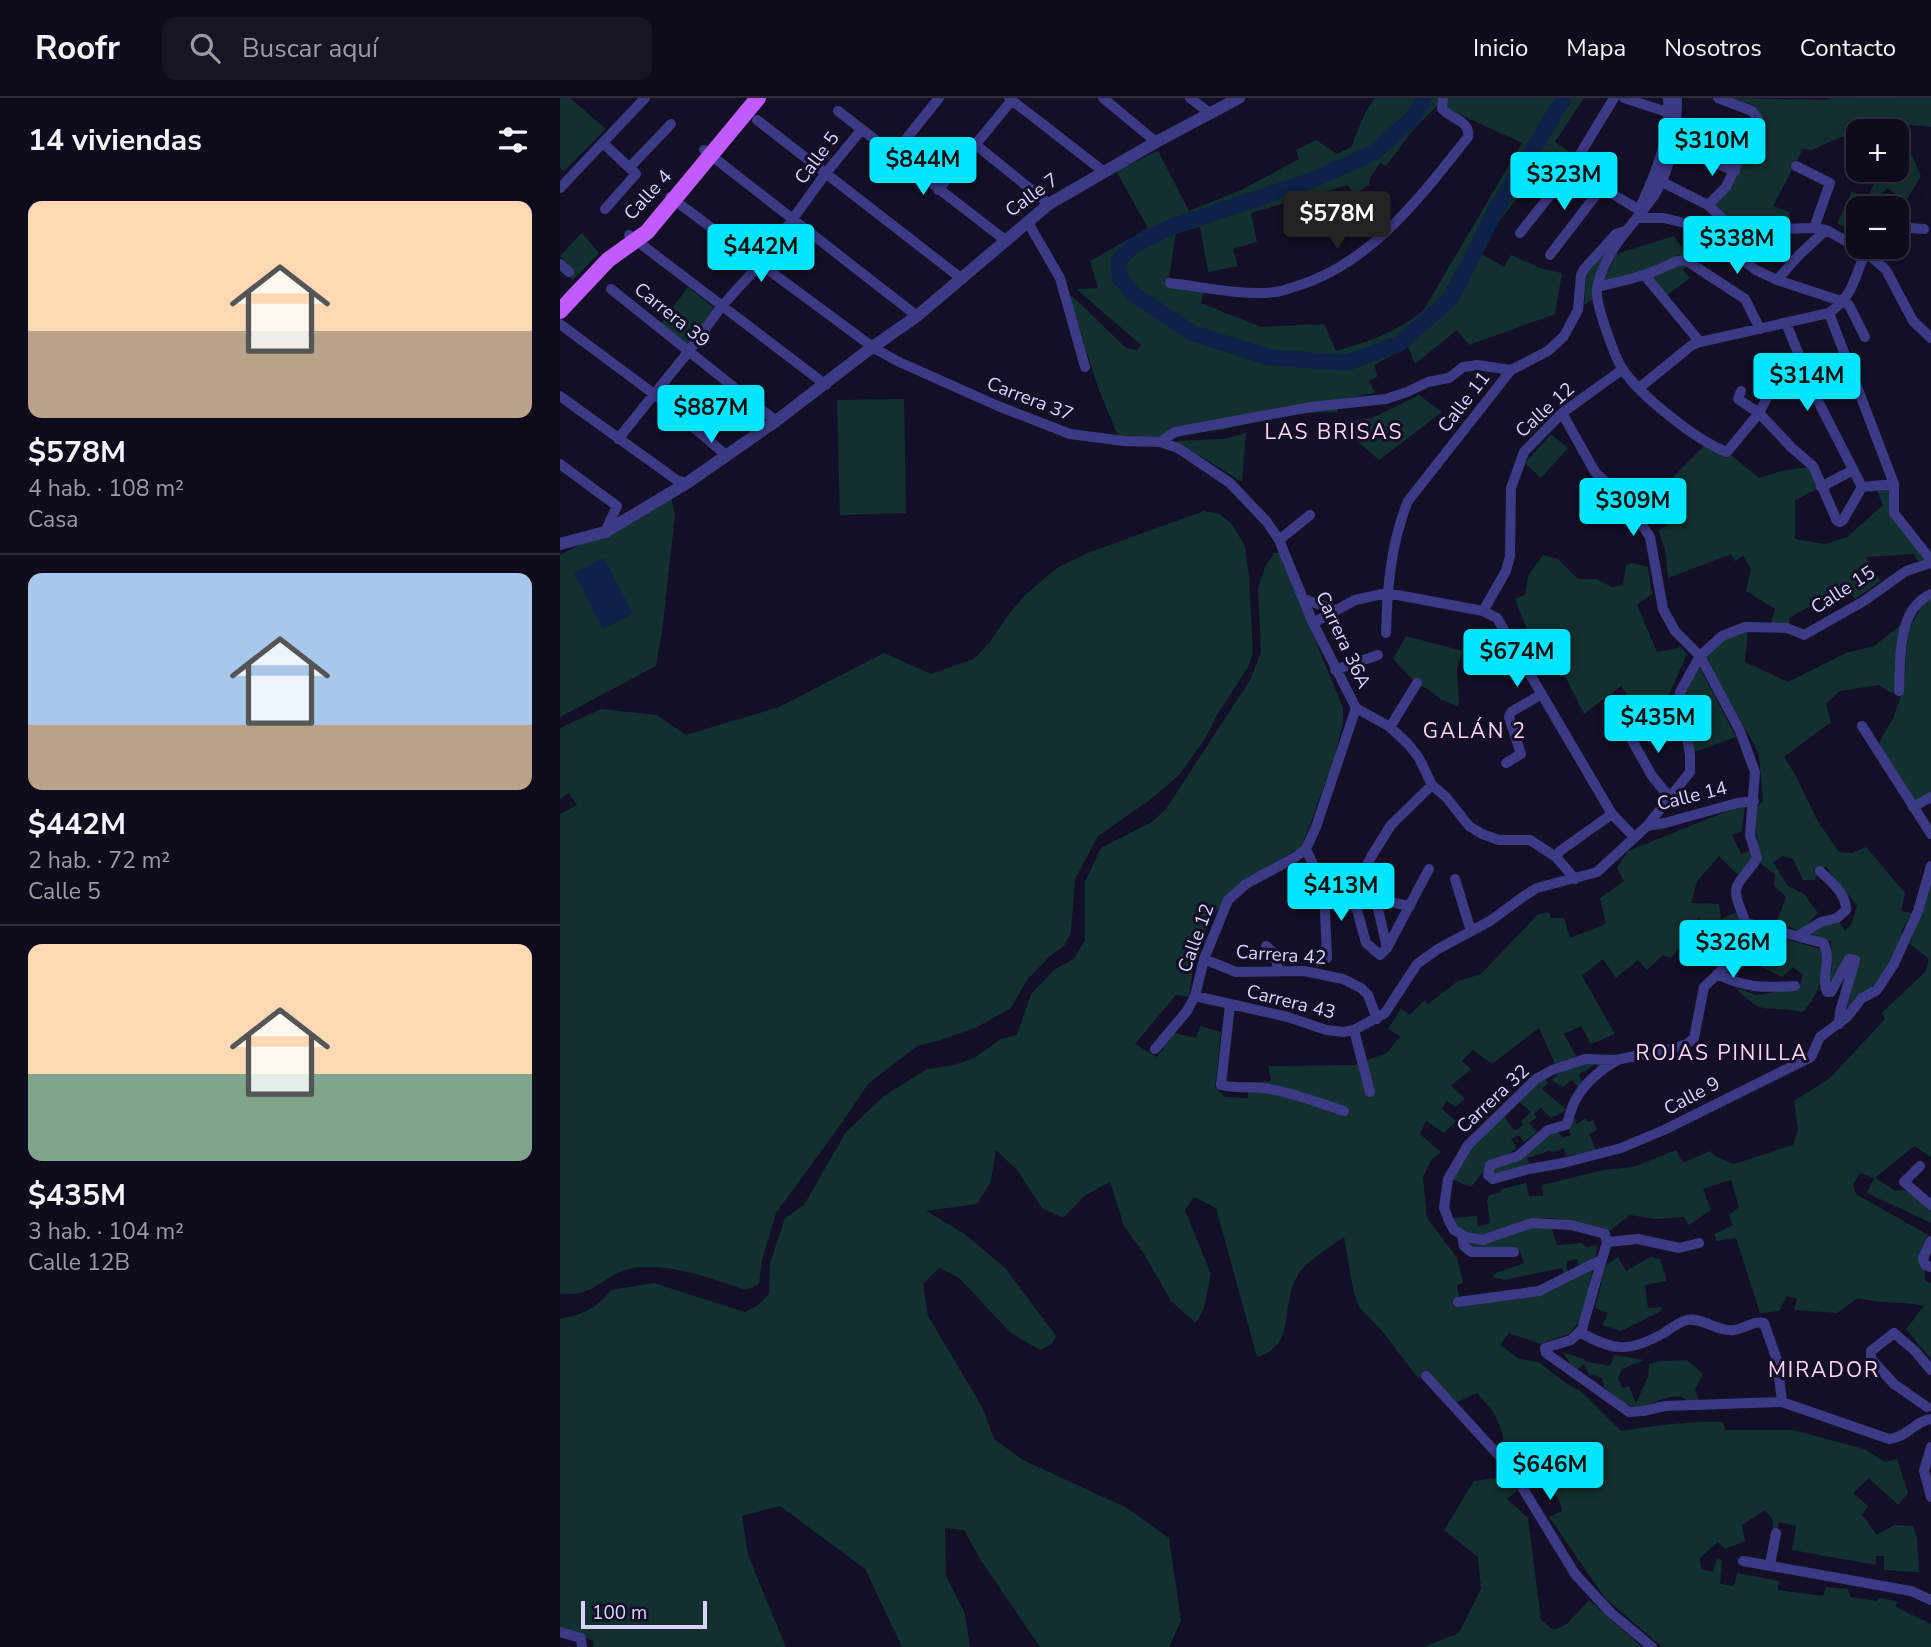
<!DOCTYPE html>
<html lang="es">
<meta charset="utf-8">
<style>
body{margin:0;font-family:"Nunito Sans",sans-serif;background:#171425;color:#f1f3f6;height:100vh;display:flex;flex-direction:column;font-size:26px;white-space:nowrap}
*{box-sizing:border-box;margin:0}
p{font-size:23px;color:#9b9ba3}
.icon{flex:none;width:38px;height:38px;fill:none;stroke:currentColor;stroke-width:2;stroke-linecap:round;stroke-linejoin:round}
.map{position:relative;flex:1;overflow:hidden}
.sheet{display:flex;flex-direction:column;background:#0e0b1c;width:560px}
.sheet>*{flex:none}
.buttons{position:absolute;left:1286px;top:21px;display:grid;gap:14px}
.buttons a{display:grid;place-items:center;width:63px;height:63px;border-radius:14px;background:#0e0b1c;box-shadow:0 7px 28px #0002,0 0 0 2px #2e2b3b;font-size:35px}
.scale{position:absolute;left:21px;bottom:18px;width:126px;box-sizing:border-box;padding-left:7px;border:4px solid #d9d4ff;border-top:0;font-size:19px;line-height:24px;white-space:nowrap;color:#d9d4ff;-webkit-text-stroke:5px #130f26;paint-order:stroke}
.price{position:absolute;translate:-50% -60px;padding:0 16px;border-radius:7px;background:#00e5ff;color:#111;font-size:23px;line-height:46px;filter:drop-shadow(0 2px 4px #0008)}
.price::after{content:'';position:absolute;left:50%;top:42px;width:21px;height:16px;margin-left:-10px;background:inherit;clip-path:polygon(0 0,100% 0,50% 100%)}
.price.current{background:#222;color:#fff}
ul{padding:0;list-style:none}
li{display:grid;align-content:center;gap:14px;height:371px;padding:0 28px}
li+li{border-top:2px solid #2e2b3b}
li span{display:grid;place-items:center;height:217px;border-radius:14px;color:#555}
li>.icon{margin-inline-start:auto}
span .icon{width:126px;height:126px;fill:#fffc;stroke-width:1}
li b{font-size:30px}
h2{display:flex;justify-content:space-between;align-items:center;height:84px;padding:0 28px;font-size:30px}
header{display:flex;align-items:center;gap:42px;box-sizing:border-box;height:98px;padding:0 35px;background:#0e0b1c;border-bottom:2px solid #2e2b3b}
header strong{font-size:33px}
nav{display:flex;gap:38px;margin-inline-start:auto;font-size:24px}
.search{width:490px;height:63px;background:#171425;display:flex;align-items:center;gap:18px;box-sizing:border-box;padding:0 24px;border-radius:14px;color:#9b9ba3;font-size:26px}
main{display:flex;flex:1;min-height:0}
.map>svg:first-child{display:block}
.green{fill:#12302f}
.water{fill:#0c2248}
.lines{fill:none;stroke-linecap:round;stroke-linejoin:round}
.river{stroke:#0c2248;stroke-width:16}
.pedestrian{stroke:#3d3a85;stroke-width:7}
.minor{stroke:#3d3a85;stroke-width:10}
.tertiary{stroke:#3d3a85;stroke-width:12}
.primary{stroke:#c25bff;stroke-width:16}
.labels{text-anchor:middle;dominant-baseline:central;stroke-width:6;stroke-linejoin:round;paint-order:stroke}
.street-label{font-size:19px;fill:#d9d4ff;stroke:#130f26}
.neighbourhood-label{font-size:21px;letter-spacing:2px;fill:#ffd6f0;stroke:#130f26}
</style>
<header>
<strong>Roofr</strong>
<div class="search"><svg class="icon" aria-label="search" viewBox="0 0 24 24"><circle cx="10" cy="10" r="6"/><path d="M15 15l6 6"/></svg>Buscar aquí</div>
<nav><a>Inicio</a><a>Mapa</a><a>Nosotros</a><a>Contacto</a></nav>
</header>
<main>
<section class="sheet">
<h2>14 viviendas<svg class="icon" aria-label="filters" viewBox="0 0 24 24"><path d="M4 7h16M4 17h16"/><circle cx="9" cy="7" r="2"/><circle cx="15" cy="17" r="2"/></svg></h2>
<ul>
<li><span style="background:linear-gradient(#ffd9b3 60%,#b9a48a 0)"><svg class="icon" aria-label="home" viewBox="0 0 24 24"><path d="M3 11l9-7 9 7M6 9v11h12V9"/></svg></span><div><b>$578M</b><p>4 hab. · 108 m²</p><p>Casa</p></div></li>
<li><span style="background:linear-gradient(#a9c7e8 70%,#b9a48a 0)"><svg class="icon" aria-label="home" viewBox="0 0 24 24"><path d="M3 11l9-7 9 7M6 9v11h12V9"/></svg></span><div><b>$442M</b><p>2 hab. · 72 m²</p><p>Calle 5</p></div></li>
<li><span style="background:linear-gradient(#ffd9b3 60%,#7fa58c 0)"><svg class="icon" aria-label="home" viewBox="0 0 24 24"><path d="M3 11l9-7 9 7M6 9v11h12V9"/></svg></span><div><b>$435M</b><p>3 hab. · 104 m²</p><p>Calle 12B</p></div></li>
</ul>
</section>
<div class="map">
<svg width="1371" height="1549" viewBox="0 0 1371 1549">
<rect width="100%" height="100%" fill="#130f26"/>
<path class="green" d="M0,0h10l36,31 -42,42 -4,-3z
M815,0h65l-1,6 -26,26 -27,36 -6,-3 -10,15 -1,7 -15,9 -6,-9 -97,28 6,29 -24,7 5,17 -30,6 -8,-45 -24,6 -8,52 36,5 -3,13 60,24 63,-3 12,27c32,-9 61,-19 87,-40l99,-168 -74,-34 -4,-6 1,-5h139l-29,44 19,13 -22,28 -14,-10 -48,59 -10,21 24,14 7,-12 31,14 20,4 -7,41 -86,31 -12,-15 -42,34 -7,-17 -34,18 4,11 -9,5 6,12 -38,7v12l-30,1 -26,3 -60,14 -34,3 -29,7 -40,-4 -19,-46 -30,-92 3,-2 54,52 11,2 4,-5 -65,-56 22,-1 -8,-27 58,-33 -32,-57 42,-20 31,60 50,-20 60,-32 -3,-9 20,-10 21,14 14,-7 14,-34z
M1171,0l95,2 5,-2h100v29l-33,-3 23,52 -15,25 -19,-13 -12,15 6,5h-23v24l-21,-8 15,-33 14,8 15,-29h16v-39h-39v5l-17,1 -29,13 -9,-1 -30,57 17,6 -5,12c-36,2 -45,7 -73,-20l17,-14 33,-65 -7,-19z
M22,135l17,20 -26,27 -4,-3 4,-7 -13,-14z
M1114,138l14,21 -10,-2 -35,21 -41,9 14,-31z
M1057,141l-22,59 -11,7 3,-33z
M1119,163l10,4 -6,5 7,8 -23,17 -18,-17z
M128,189l26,21 -27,37 -27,-20z
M859,297l23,17 -63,48 -42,-37 35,-5z
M344,301l2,114 -66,2 -3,-115z
M686,335l-4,49 -66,-41 48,-2z
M991,336l17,14 -27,30 -16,-15z
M1144,348l24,12 3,-3 28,23 22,-7 30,-4 6,22 -22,11v39l30,5 22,-7 36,-32 -7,-16h16l-1,23 37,48 -9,2 -6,-8 -47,3 15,24 -26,18 -11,-12 -55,31 1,8 -19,-3 4,-14 -29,-18 5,-22 -8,-13 -8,5 -4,-7 -63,24 -3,-29 -7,-19 11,-6 -8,-17 -10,-8z
M111,398l4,19 -13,117 -6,34 -96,51v-162z
M644,413l15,3 12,9 14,23 4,31 4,76 -5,14 -31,48 -12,24 -25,35 -29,25 -53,37 -23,43 -4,53 -6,13 -15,11 -23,24 -16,28 -34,19 -36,13 -24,6 -49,38 -27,40 -65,89 -14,47 -3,24 -13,6c-33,-11 -83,-30 -117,-21 -29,8 -34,28 -69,25v-480l17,-9 -8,-12 -9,6v-71l41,-19 56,6 29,20 93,-28 105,-54 47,21 43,-15 16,-17 15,-23 20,-24 32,-27 33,-16z
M714,455h6l63,155v15l-9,36 -32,87 -64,40 -26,30 -18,45 -5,36 -13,-2 -41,49 22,13 17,-24 22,5 4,-12 21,6 -6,55 10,10 23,1v-6l19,-1 79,24 2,-6 -47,-17 -58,-9 28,-2 -3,-15 86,-1 33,-12 13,-17 -12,-7 13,-20 9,6 14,-15 4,4 30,-23 23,-7 57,-60 11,-2 2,6h13l6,20 36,-14 -6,-26 24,-17 -7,-13 11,-17 117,-47 -3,27 -10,4 9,19 10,-4v14l-13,11 -19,-19 -22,25 -6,22 28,1 2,15 16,-7 7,13 -2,10 -12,-10 -10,8 -22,-15 -9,14 11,7 -20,8 -9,11 -8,-3 -16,15 -9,-10 -22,18 -13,-19 -21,17 33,58 -24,10 -10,-18 -17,8 12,22 -21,8 -16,-36 -47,36 -19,-14 -11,11 9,9 -20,15 14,14 -9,8 -10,-6 -4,8 14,12 -12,12 -18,-12 -6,13 21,18 -10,8 -8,17 4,41 30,40 6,24 -6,4 2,10 -4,7 86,-9 52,-28 -7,40 -10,20 -7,8 -29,10 -31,-11 -9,12 18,13 22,5 27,21 14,7 40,40c34,-5 68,-10 102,-9l2,8h68l71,19 21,13 12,-3 11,34 -10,12 -29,-27 -16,15 15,13 -6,9 15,20 17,-10 19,1 4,12 2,34 -35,-2v-14h-8v9l-84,-15 4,-24 -17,-4 -1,6 -5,2v-10l-8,-10 -23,15 3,16 -20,8 -7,-7 -18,16 1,11 12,3 4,-13 5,1 -2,24 14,2 3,-13 42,8 -1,9 45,6 3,-9 22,2 2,8 27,4 2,-3 18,3 -1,6 35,17v23h-269l-57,-49 -56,-81 13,-6 -3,-11 -14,-20 -6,-1 -10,8 -23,-35 -4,-20 -8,-19 -17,-20 -22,10 -26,-31 -11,6 -35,-46 -24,-25 -6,-18 -9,-52c-11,8 -40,26 -46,38 -19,30 0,70 -41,82l-41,-149 -22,-11 -9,13 26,64 -7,34 -8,15 -25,-22 -28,-49 -19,-26 -14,-44 -26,14 -21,22 -21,-10 -25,-38 -21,-20 -5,31 -14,23 -51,7 39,23 40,34 51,68 -4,8 -12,6 -29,-17 -52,-55 -20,-10 -16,16 5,32 54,91 12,32 29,21 104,48 42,30 12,83 -12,26h-129l-60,-88 -16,-29 -19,-2 1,48 19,38 5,33h-68l-37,-78 -85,-63 -38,10 6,39 38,92h-193l1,-6 -34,-13v-309c22,-4 37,-11 51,-29l43,-7 91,29 15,-8 9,-10 1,-31 15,-45 19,-13 42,-73 38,-36 43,-27 27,-4 20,-7 27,-19 16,-4 14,-41 24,-25 19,-10 11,-19v-58l16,-34 51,-26 14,-13 84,-129 11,-27 -3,-65 7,-21z
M983,457l15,4 20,20h18l16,8 11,-2 3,-20 6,-2 16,4 4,27 -15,11 20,47 24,-5 6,7 -22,49 1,25 -12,7 -33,-49 -37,28 -32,-64 -20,13 -10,-14 11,-5 -18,-45 10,-4 3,-19z
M1371,499v197l-15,8 -16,-22 -21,-37 14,-25 11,-30 4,-58 17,-29z
M1342,526l-5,20 -1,48 -5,1 -12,-8 -39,6 -14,13 5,18 -47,35 12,19 21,44 22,32 13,1 14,-6 39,46 -4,18 11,2 -10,17 -2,16 -10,18 -21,27 -8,1 -15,21 12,-50 -1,-8h-10l-16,29 -5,3 6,-18 -1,-28 -10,-2 -11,-6 20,-10h10l5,8 7,-8 5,-17 -31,-39 -8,1 -3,12h-12l-10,-21 -10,-3 -10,6 15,24 16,8 14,19 -18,19 -23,-11 9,-24 -12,-11 1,-12 -14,-10 -8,-53 10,-10 -4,-48 -55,-97 20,-17 24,-9 -3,32 43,20 58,-29 28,-7z
M846,538l57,15 -6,16 2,40 -19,-8 -12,-10 -10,-4 -25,-26z
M1140,570l36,69 -44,16 -9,-31 -2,-29z
M1371,776v283l-17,-11 -39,32 21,13 7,-1 9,4 19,15v14l-64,-30 7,-15 -14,-5 -7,11 3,10 72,41 -8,21 5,13v12l6,2v76l-25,-30 18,-23c-22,-6 -43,-1 -66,-8l-21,15 -43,-3 3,-11 -10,-3 -8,15 -19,2 -24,-75 -20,3 -2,-7 19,-9 -4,-10 10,-8 -8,-27 -28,9 8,21 -22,15 -5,-8 -29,2 -25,-4 -22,17c-23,-7 -50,-17 -74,-13 -25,4 -69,35 -82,-1l25,-2 1,11 12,-4 -3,-22 2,-6 11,-2 2,-4 24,-6 3,13h14l-1,-11 61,-15 30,-3 43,-17 7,13 27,-12 5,5 19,8 59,-19 5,-15 -4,-29 36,-23 55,-59 -3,-6 44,-42 3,-12 -19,-15z
M1197,833l64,18c5,24 -2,45 -18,63 -35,-8 -39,7 -67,-24l20,7 43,-7 4,-13 -10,-8 -11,10 -20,-10 -12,-10 -12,17 -13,-2 13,-23 11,-8z
M1033,963l19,1 -13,7 -3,-5 -18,11 7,9 -6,4 -7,-8 -9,7 -12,-7 14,-11z
M984,979l4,6 -6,6 25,21 -16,8 -10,-10 -7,6 3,3 -8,6 8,9 -13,10 -5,-7 -8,4 6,9 -31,20 -15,19 -20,-8 18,-32 35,-31 11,15 8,-6 -2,-4 10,-9 -14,-12z
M1013,1018l4,8 9,-6 2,4 5,-2 4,10 -8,4 7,16 -30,6 -2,-8 -11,4 -4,-1 -22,7 3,8 -35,11 -4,-8 67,-38 4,7 9,-3 -4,-11z
M972,1128l20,3 5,16 25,-2 4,4 11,-2 -1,11 -17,12 -2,-9 -11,2 2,10 -5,3 -1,-6 -58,12 -12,-3 4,-4 28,-10 -5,-14 -24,2 -27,-3 1,-6h16z
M1058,1159l8,14 24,-14 10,2 7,22 -22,4 3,23 14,-1 -1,4 -40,20 -19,-6 6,-12 -13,-5 11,-43z
M1002,1254l22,7 3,3 23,4 4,-11 30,5 -22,9 -4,9 4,10 7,-2 7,17 12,-26 1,-13 11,-3 27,-1 16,14 -8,15 4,12 -9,2c-16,-18 -39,7 -58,3 -11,-2 -20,-13 -28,-19l-2,-9 -13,-4 -5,-10 -8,7z
M950,1378l7,15 -10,8 21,19 13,102 13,10 13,-6 22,-24 53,47h-219l36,-14 22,-44 -3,-32 -34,-27 30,-49z"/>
<path class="water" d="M44,460l29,56 -31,15 -28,-56z"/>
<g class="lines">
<path class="river" d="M864,0l-11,20 -40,35 -63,28 -139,46 -37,18 -15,15 1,18 15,17 57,38 76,24 78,6 53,-19 52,-46 44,-86 69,-114"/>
<path class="pedestrian" d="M1148,62l7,-21"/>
<path class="minor" d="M449,0l94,73
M543,0l53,44
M630,0l21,16
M1064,0l49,16
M1117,0c0,36 -6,77 -29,106 -16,21 -35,40 -45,65 -3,7 -7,18 -6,26 1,15 18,63 26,75 19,27 74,71 104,82l32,-39 9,-17 36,-23
M278,13l167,129
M197,22l205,159
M1116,28l69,24
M43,45l33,31 -31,35
M416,47l73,59
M144,52l213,166
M334,56l45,-56
M1148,62l27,11
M1236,68l34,17 -16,45
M70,69l41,-43
M1011,71l70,42
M1102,84l46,23 16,15 15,10 75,-2 12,2 40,22 20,18 27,51 18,17
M0,90l85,-90
M378,92l74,-90
M110,99l204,151 23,13 101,45 72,28 54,7 36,1 15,-10 136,-25 75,-8 21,-7 21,-10 21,-4 14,-11 14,-2 34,5
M1148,107l18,-18 32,-68 -6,-8 -34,-13
M1081,113l1,-8c15,-33 29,-68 26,-105
M1077,120h27l32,8 60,44 21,10 67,22 5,3 16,32
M467,123l33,57 25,89
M1337,129l27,2
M960,135l51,-64 43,-71
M69,137l197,150
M990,157l52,-68
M0,166l9,8
M1086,179l54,65
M1217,182l22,-25 27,-25
M610,185c34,4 72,13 106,9 7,-1 14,-4 21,-6 75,-23 124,-90 171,-149 3,-16 -17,-18 -26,-28l1,-11
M1037,189c24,-6 47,-10 69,-21 7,-3 12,-7 21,-5l58,38 15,30
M51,191l165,132
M1269,215l65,171v29l37,47
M1226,225l30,74 46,90
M0,226l94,70 72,61
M1079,290l53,-43 8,-3 129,-29c28,-21 24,-37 39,-65
M1181,293l-3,8 21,14 33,35 21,18 24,55 3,1 3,-2 19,-33 32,-3
M0,298l118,85 9,2
M1002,315l33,59 31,29 24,36 13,72 12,22 25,25 40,75 15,41 -5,63 7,23c-5,9 -17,21 -20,28 -5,15 12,31 9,50l-12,9 -8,21 -22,21 -10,51 -7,6 -12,4 -59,12 -31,-1 -33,11 -16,9 -68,66 -20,34 -4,29 5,13 5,9 12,7 16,3 50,-17 39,2 34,9 2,8
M58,341l71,-88 32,-44 39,-43 66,-91 36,-44
M600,344l18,6 52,35 37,39 12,18 34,83 43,85 34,19 18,17 11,14 13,27 14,12 23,29 13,8 17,6h31l26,17 19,22
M0,366l57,42 -12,26
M1261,389l32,-17
M719,442l31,-25
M744,501l31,11
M923,513l23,-40 4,-15 1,-68 13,-36 38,-39 61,-44
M753,525l42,-23 32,-7 96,18 14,7 115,196 21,22
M826,535c1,-44 5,-91 22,-132l103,-131 37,-19 16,-15 14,-26 3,-35 3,-6 32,-35 9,-3
M775,572l43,-15
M1339,593c2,-32 -3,-81 32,-97
M1302,628l69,108
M830,629l27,-44
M1065,630l27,48 18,22
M946,665l15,-9 -12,-37 2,-5 31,-18
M1353,709l18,-10
M1087,728l43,-54v-17l-3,-17 -9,-18 2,-28 20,-36 22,-20 23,-9 42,1 17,7 60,-34 42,-30 25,-8
M746,751l18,40 3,69
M996,759l4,-6 52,-37
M869,771l-42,79 -7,7 -14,-12 -13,-48 18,-38 20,-32 41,-40
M895,781l16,52
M764,791l86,17
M816,802l11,48
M1187,825l76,20c10,16 -3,34 4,49h4l18,-33 6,1 -15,52 -1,12
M1238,838l23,-14 16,-4 9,-8c0,-17 -14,-27 -26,-39
M706,848c9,7 11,14 12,25
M644,861l32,13 68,-1 39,8 18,9 7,7 9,24
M1157,876c28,14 46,14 78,12
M635,898l93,21 38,13 18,2 10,-2 31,-17 32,-49 21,-15 52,-28 34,-25 13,-8 60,-16 50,-46 18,-3 72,-20 17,-2
M670,907l-9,80c15,4 28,1 43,3 28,4 54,15 80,23
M794,932l16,62
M595,951l32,-38 8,-15 9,-37 24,-59 18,-16 48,-26 12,-9 10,-22 40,-119
M1056,963c-15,8 -31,22 -40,38 -5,8 -6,18 -10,26l-18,5 -30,26 -28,9 -2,10 5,4 36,-10 34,-6 58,-15 43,-18 147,-73 9,-20 27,-20 15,-19 15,-8 17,-26 24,-53 13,-45
M1360,1068l-16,16 27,23
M902,1137l2,11 7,6h43
M1371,1143l-8,17 2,7 6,2
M1047,1144l-25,87 -11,11 -26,8 1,5 83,59 14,-1 22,-5 117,-4 107,37c19,-2 26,-18 42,-20
M1047,1144l31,-3 41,9 20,-5
M898,1204l81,-11 62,-31
M1019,1234c35,19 49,21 85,1 7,-5 15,-11 23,-13 16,-3 30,12 47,10 10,-1 20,-10 30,-7l13,37 5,42
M866,1278l85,93 64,105 35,38 42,35
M1367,1309l-33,-23 -23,-25v-8l23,-18 21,18 16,19
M1371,1349l-7,24 7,26
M1183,1463l168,30 20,9
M1210,1467l6,-32
M0,1534l21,6 1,9"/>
<path class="tertiary" d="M0,446l45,-12 82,-49 89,-62 91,-70 50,-35 132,-112 107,-62 83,-44"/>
<path class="primary" d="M0,213l48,-51 39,-28 111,-134"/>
</g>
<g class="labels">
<g class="street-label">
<text transform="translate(257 60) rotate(-53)">Calle 5</text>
<text transform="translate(88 97) rotate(-48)">Calle 4</text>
<text transform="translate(472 97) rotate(-36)">Calle 7</text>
<text transform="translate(112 217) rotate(39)">Carrera 39</text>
<text transform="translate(470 301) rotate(21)">Carrera 37</text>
<text transform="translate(904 304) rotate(-52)">Calle 11</text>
<text transform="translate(985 312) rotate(-42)">Calle 12</text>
<text transform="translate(1283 492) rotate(-33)">Calle 15</text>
<text transform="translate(783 542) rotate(65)">Carrera 36A</text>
<text transform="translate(1132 698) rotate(-14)">Calle 14</text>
<text transform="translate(636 840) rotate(-70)">Calle 12</text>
<text transform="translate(721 857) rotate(4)">Carrera 42</text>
<text transform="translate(731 904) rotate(14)">Carrera 43</text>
<text transform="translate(1132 998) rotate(-28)">Calle 9</text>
<text transform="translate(933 1001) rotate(-43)">Carrera 32</text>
</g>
<g class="neighbourhood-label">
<text x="774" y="334">LAS BRISAS</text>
<text x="915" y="633">GALÁN 2</text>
<text x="1162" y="955">ROJAS PINILLA</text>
<text x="1264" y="1272">MIRADOR</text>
</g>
</g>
</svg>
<div class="buttons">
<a>+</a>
<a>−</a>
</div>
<div class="scale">100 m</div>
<b class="price" style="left:1152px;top:80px">$310M</b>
<b class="price" style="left:363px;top:99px">$844M</b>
<b class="price" style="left:1004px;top:114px">$323M</b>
<b class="price current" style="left:777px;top:153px">$578M</b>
<b class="price" style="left:1177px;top:178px">$338M</b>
<b class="price" style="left:201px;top:186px">$442M</b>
<b class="price" style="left:1247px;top:315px">$314M</b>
<b class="price" style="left:151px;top:347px">$887M</b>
<b class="price" style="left:1073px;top:440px">$309M</b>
<b class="price" style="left:957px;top:591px">$674M</b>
<b class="price" style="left:1098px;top:657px">$435M</b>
<b class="price" style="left:781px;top:825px">$413M</b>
<b class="price" style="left:1173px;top:882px">$326M</b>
<b class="price" style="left:990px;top:1404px">$646M</b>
</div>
</main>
